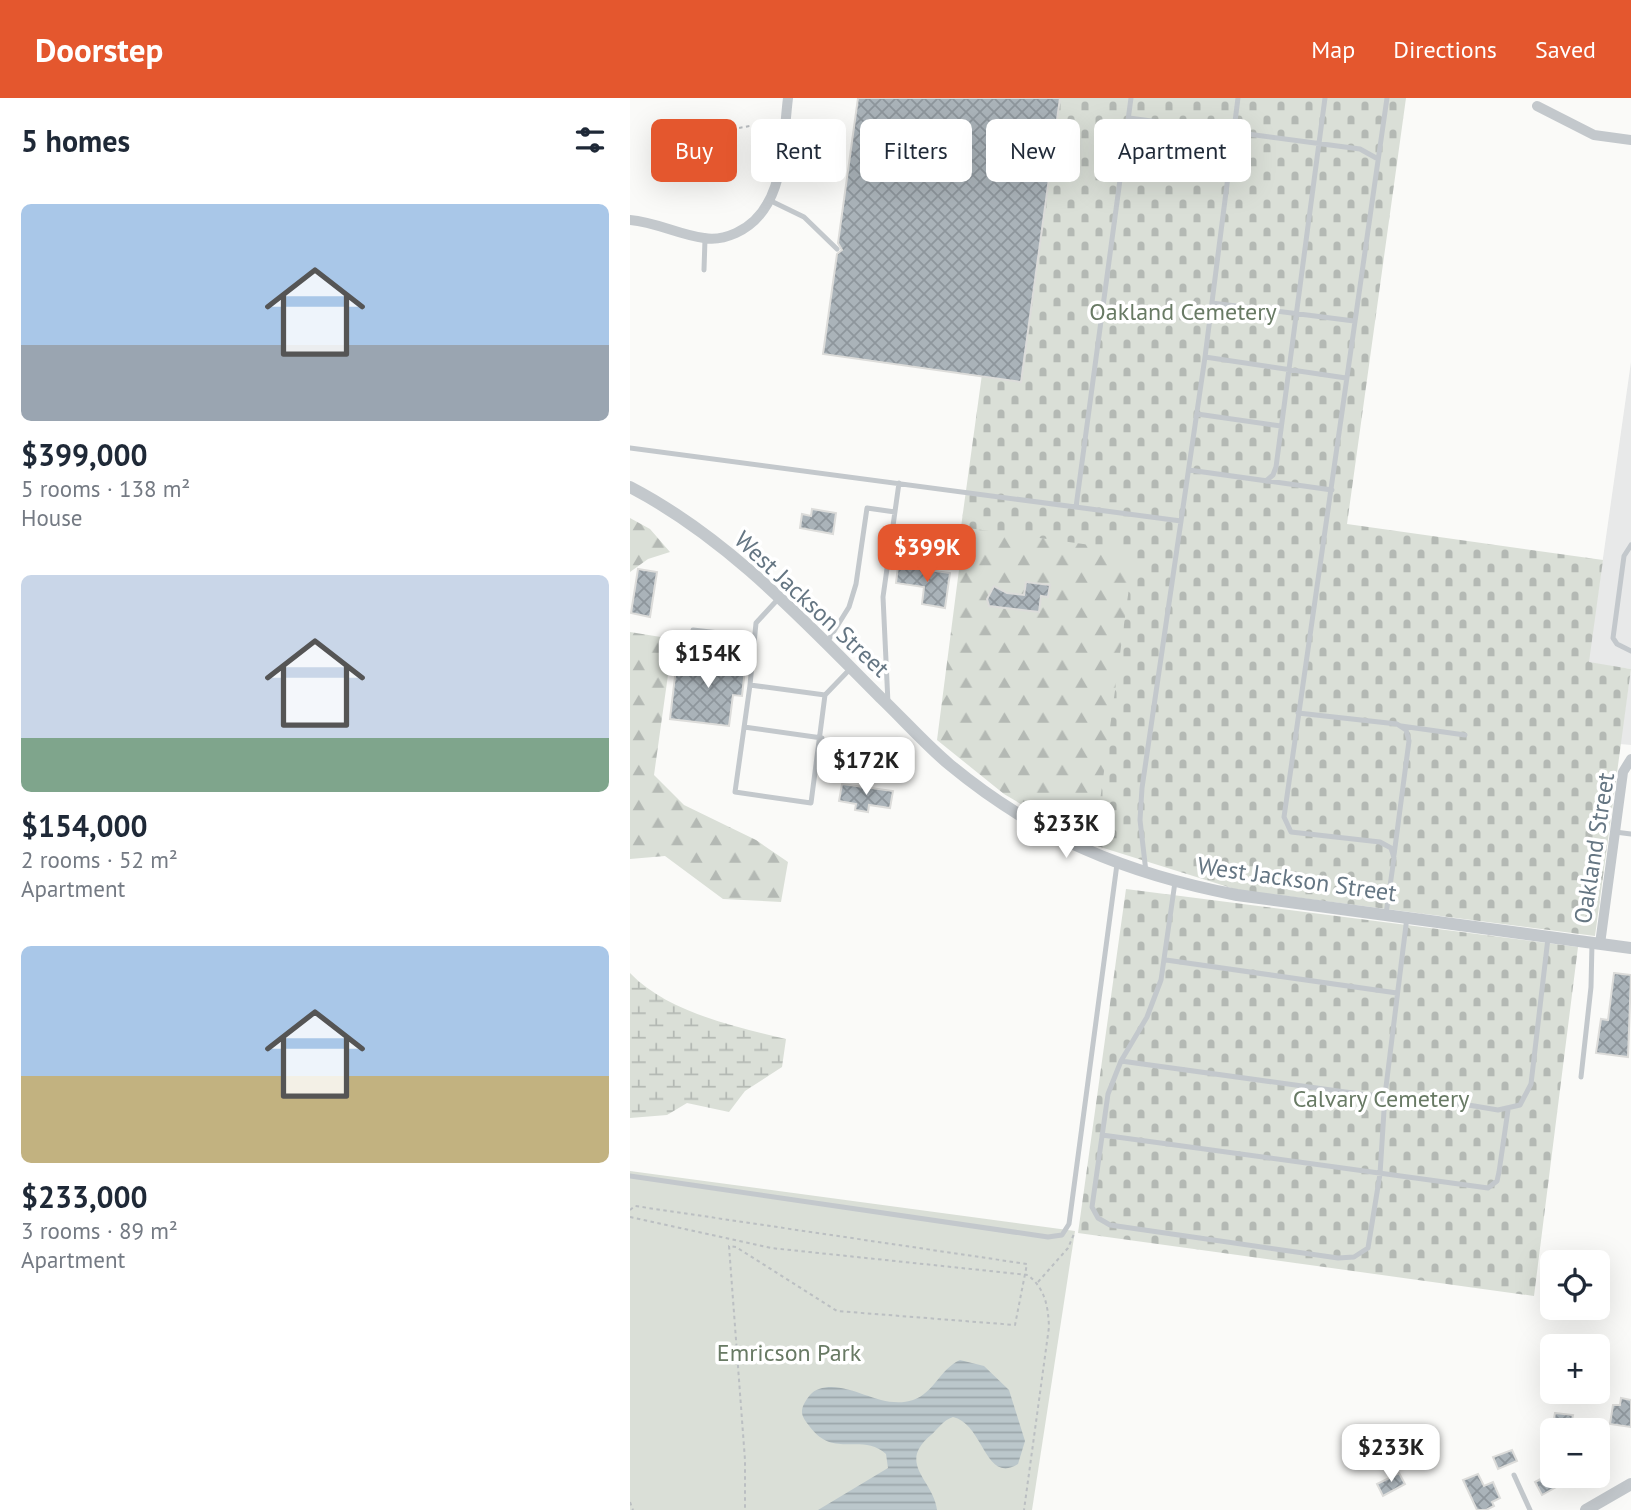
<!DOCTYPE html>
<meta charset="utf-8">
<style>
body{margin:0;font-family:"PT Sans",sans-serif;background:#f6f6f7;color:#1f2937;height:100vh;display:flex;flex-direction:column;font-size:26px;white-space:nowrap}
*{box-sizing:border-box;margin:0}
p{font-size:23px;color:#747a83}
.icon{flex:none;width:38px;height:38px;fill:none;stroke:currentColor;stroke-width:2;stroke-linecap:round;stroke-linejoin:round}
.map{position:relative;flex:1;overflow:hidden}
.drawer{display:flex;flex-direction:column;background:#fff;width:630px}
.drawer>*{flex:none}
.top-card{position:absolute;left:21px;top:21px;width:665px;height:63px;display:flex;gap:14px}
.fabs{position:absolute;left:910px;top:1152px;display:grid;gap:14px}
.fabs a{display:grid;place-items:center;width:70px;height:70px;border-radius:10px;background:#fff;box-shadow:0 7px 28px #0002;font-size:35px}
.price{position:absolute;translate:-50% -60px;padding:0 16px;border-radius:14px;background:#fff;color:#222;font-size:23px;line-height:46px;filter:drop-shadow(0 2px 4px #0008)}
.price::after{content:'';position:absolute;left:50%;top:42px;width:21px;height:16px;margin-left:-10px;background:inherit;clip-path:polygon(0 0,100% 0,50% 100%)}
.price.on{background:#e4572e;color:#fff}
ul{padding:0;list-style:none}
li{display:grid;align-content:center;gap:14px;height:371px;padding:0 21px}
li span{display:grid;place-items:center;height:217px;border-radius:10px;color:#555}
li>.icon{margin-inline-start:auto}
span .icon{width:126px;height:126px;fill:#fffc;stroke-width:1}
li b{font-size:30px}
h2{display:flex;justify-content:space-between;align-items:center;height:84px;padding:0 21px;font-size:30px}
.pill{padding:0 24px;border-radius:10px;background:#fff;box-shadow:0 7px 28px #0002;font-size:24px;line-height:63px}
.pill.on{background:#e4572e;color:#fff}
header{display:flex;align-items:center;gap:42px;box-sizing:border-box;height:98px;padding:0 35px;background:#e4572e;color:#fff}
header strong{font-size:33px}
nav{display:flex;gap:38px;margin-inline-start:auto;font-size:24px}
main{display:flex;flex:1;min-height:0}
.map>svg:first-child{display:block}
.built{fill:#e8e9e9}
.forest{fill:url(#forest-firs)}
.wetland{fill:url(#wetland-marsh)}
.cemetery{fill:url(#cemetery-stones)}
.green{fill:#dadfd7}
.water{fill:url(#water-rules)}
.building{fill:url(#building-cross-hatch);stroke:#dcdcda;stroke-width:2}
.lines{fill:none;stroke-linecap:round;stroke-linejoin:round}
.path{stroke:#bbbfc2;stroke-width:2;stroke-dasharray:3.5 3.5;stroke-linecap:butt}
.service{stroke:#c3c8cc;stroke-width:5}
.minor{stroke:#c3c8cc;stroke-width:10}
.tertiary{stroke:#c3c8cc;stroke-width:12}
.labels{text-anchor:middle;dominant-baseline:central;stroke-width:7;stroke-linejoin:round;paint-order:stroke}
.park-label{font-size:24px;fill:#687a64;stroke:#fff}
.street-label{font-size:24px;fill:#657683;stroke:#fff}
</style>
<header>
<strong>Doorstep</strong>
<nav><a>Map</a><a>Directions</a><a>Saved</a></nav>
</header>
<main>
<section class="drawer">
<h2>5 homes<svg class="icon" aria-label="filters" viewBox="0 0 24 24"><path d="M4 7h16M4 17h16"/><circle cx="9" cy="7" r="2"/><circle cx="15" cy="17" r="2"/></svg></h2>
<ul>
<li><span style="background:linear-gradient(#a9c7e8 65%,#9aa5b1 0)"><svg class="icon" aria-label="home" viewBox="0 0 24 24"><path d="M3 11l9-7 9 7M6 9v11h12V9"/></svg></span><div><b>$399,000</b><p>5 rooms · 138 m²</p><p>House</p></div></li>
<li><span style="background:linear-gradient(#c9d6e8 75%,#7fa58c 0)"><svg class="icon" aria-label="home" viewBox="0 0 24 24"><path d="M3 11l9-7 9 7M6 9v11h12V9"/></svg></span><div><b>$154,000</b><p>2 rooms · 52 m²</p><p>Apartment</p></div></li>
<li><span style="background:linear-gradient(#a9c7e8 60%,#c2b280 0)"><svg class="icon" aria-label="home" viewBox="0 0 24 24"><path d="M3 11l9-7 9 7M6 9v11h12V9"/></svg></span><div><b>$233,000</b><p>3 rooms · 89 m²</p><p>Apartment</p></div></li>
</ul>
</section>
<div class="map">
<svg width="1001" height="1412" viewBox="0 0 1001 1412">
<defs>
<pattern id="forest-firs" width="22" height="20" patternUnits="userSpaceOnUse" patternTransform="scale(1.75)"><rect width="22" height="20" fill="#dadfd7"/><path d="M5 1l3.5 6h-7zM16 11l3.5 6h-7z" fill="#b4b9b4"/></pattern>
<pattern id="wetland-marsh" width="20" height="14" patternUnits="userSpaceOnUse" patternTransform="scale(1.75)"><rect width="20" height="14" fill="#dadfd7"/><path d="M1 5h8M5 5V1M11 12h8M15 12V8" fill="none" stroke="#b4b9b4"/></pattern>
<pattern id="cemetery-stones" width="16" height="16" patternUnits="userSpaceOnUse" patternTransform="scale(1.75)"><rect width="16" height="16" fill="#dadfd7"/><path d="M2 7V4a2 2 0 0 1 4 0v3zM10 15v-3a2 2 0 0 1 4 0v3z" fill="#b4b9b4"/></pattern>
<pattern id="water-rules" width="6" height="5" patternUnits="userSpaceOnUse" patternTransform="scale(1.75)"><rect width="6" height="5" fill="#bbc7cb"/><path d="M0 2.5h6" fill="none" stroke="#9ca6aa"/></pattern>
<pattern id="building-cross-hatch" width="8" height="8" patternUnits="userSpaceOnUse" patternTransform="scale(1.75)"><rect width="8" height="8" fill="#aab3b9"/><path d="M0 0l8 8M0 8l8-8" fill="none" stroke="#8e969c"/></pattern>
</defs>
<rect width="100%" height="100%" fill="#fafaf8"/>
<path class="built" d="M1001,264v383l-11,-1 11,-75 -43,-6z"/>
<path class="forest" d="M338,402l207,27 -60,315 -37,-4 -74,-44 -67,-54z
M0,420l20,11 20,23 -22,7 -18,13z
M0,534l43,7 -19,136 30,30 72,35 32,22 -7,40 -58,-3 -58,-43 -35,3z"/>
<path class="wetland" d="M0,875c37,39 106,54 156,66l-4,28 -37,24 -16,21 -42,-9 -20,12 -37,3z"/>
<path class="cemetery" d="M390,0h386l-59,426 256,36 -14,102 42,7 -36,267 -357,-46 -144,-45 40,-294 -173,-24z
M496,791l452,58 -44,349 -456,-63z"/>
<path class="green" d="M0,1073l445,60 -43,279h-402z"/>
<path class="water" d="M330,1262l24,6 25,24 16,51 -7,23c-33,21 -34,-40 -65,-47 -10,3 -15,12 -22,18 -35,29 3,45 6,75h-119l70,-42 -2,-14c-24,-22 -52,5 -76,-27 -6,-8 -11,-13 -6,-23 3,-6 8,-13 15,-15 30,-10 61,22 94,11 21,-7 27,-31 47,-40z"/>
<path class="building" d="M228,0h202l-39,284 -198,-28 14,-100 5,-4 -4,-7z
M182,411l24,4 -3,21 -33,-6 2,-14 9,2z
M268,468l52,7 -5,35 -23,-4 2,-17 -28,-4z
M8,471l19,3 -7,45 -19,-4z
M396,484l24,3 -2,12 -7,-1 -2,16 -50,-6 -2,-7 7,-13 13,7 17,2z
M105,552l12,1 -5,45 -9,-1 -4,31 -59,-7 6,-51 14,2 2,-14 42,5z
M212,686l51,7 -3,17 -21,-3 -1,7 -13,-2 1,-6 -17,-3z
M984,875l17,2 -3,82 -32,-4 5,-34 7,1z
M991,1300l10,2v27l-21,-3 3,-19h7z
M925,1315l18,2 -3,15h-18z
M882,1352l5,11 -19,8 -5,-12z
M769,1375l6,11 -22,12 -6,-12z
M848,1376l6,12 9,-4 7,16 -8,4 2,4 -8,4h-9l-14,-30z
M918,1377h13l-1,10 -18,10 -7,-13z"/>
<g class="lines">
<path class="path" d="M54,23l26,7h29l32,-6
M0,1112l5,-4 392,58 -12,61 -178,-14 -101,-64 -7,-1 16,214v50
M0,1119l141,31 257,27c17,14 20,30 21,52l-25,183
M408,1184l30,-34 6,-14
M0,1404l3,8"/>
<path class="service" d="M499,20l231,31 18,10
M141,103l33,16 33,32
M74,172l1,-31
M582,205l142,18
M575,259l141,21
M567,316l84,12
M0,350l551,73
M559,372l143,20
M636,383l7,-6 3,-8 49,-369
M446,409l55,-409
M1001,447l-7,11 -11,82 4,6 14,7
M149,500l-23,25 -6,62 75,10 26,-27
M63,532l61,7
M196,546l23,-37 7,-23 11,-76 28,4
M120,587l-15,107 76,11 14,-108
M258,605l-5,-106 16,-114
M668,615l99,11 9,6 3,11 -15,114
M771,628l64,9
M114,629l78,11
M985,734l16,2
M516,774l-6,-52 2,-32 63,-431 33,-259
M545,784l-14,98 -14,37 -26,44 -13,33 -16,113 6,11 12,7 228,33 16,-1 14,-9 12,-74 5,-79 22,-178
M756,816l8,-56 -3,-10 -11,-6 -89,-10 -7,-15 103,-719
M536,862l231,33
M491,963l246,34h42l89,15 22,-5 11,-21 17,-146
M951,979l10,-90 1,-44
M472,1037l386,53 9,-7 2,-9 9,-62
M0,1078l418,61 14,-2 7,-11 48,-360
M884,1377l16,35"/>
<path class="minor" d="M907,8l57,29 37,5
M0,122c26,2 49,15 74,18 10,2 23,-1 32,-5 50,-23 46,-88 52,-135
M970,846l23,-172 8,-13"/>
<path class="tertiary" d="M0,389c98,51 174,134 251,211 23,22 45,47 69,67 87,72 177,109 287,130l394,53
M956,1412l45,-26"/>
</g>
<g class="labels">
<g class="park-label">
<text x="553" y="213">Oakland Cemetery</text>
<text x="751" y="1000">Calvary Cemetery</text>
<text x="159" y="1254">Emricson Park</text>
</g>
<g class="street-label">
<text transform="translate(182 506) rotate(43)">West Jackson Street</text>
<text transform="translate(964 750) rotate(-81)">Oakland Street</text>
<text transform="translate(667 781) rotate(8)">West Jackson Street</text>
</g>
</g>
</svg>
<div class="fabs">
<a><svg class="icon" aria-label="locate" viewBox="0 0 24 24"><circle cx="12" cy="12" r="6"/><path d="M12 2v4M12 18v4M2 12h4M18 12h4"/></svg></a>
<a>+</a>
<a>−</a>
</div>
<b class="price on" style="left:297px;top:486px">$399K</b>
<b class="price" style="left:78px;top:592px">$154K</b>
<b class="price" style="left:236px;top:699px">$172K</b>
<b class="price" style="left:436px;top:762px">$233K</b>
<b class="price" style="left:761px;top:1386px">$233K</b>
<div class="top-card">
<a class="pill on">Buy</a>
<a class="pill">Rent</a>
<a class="pill">Filters</a>
<a class="pill">New</a>
<a class="pill">Apartment</a>
</div>
</div>
</main>
